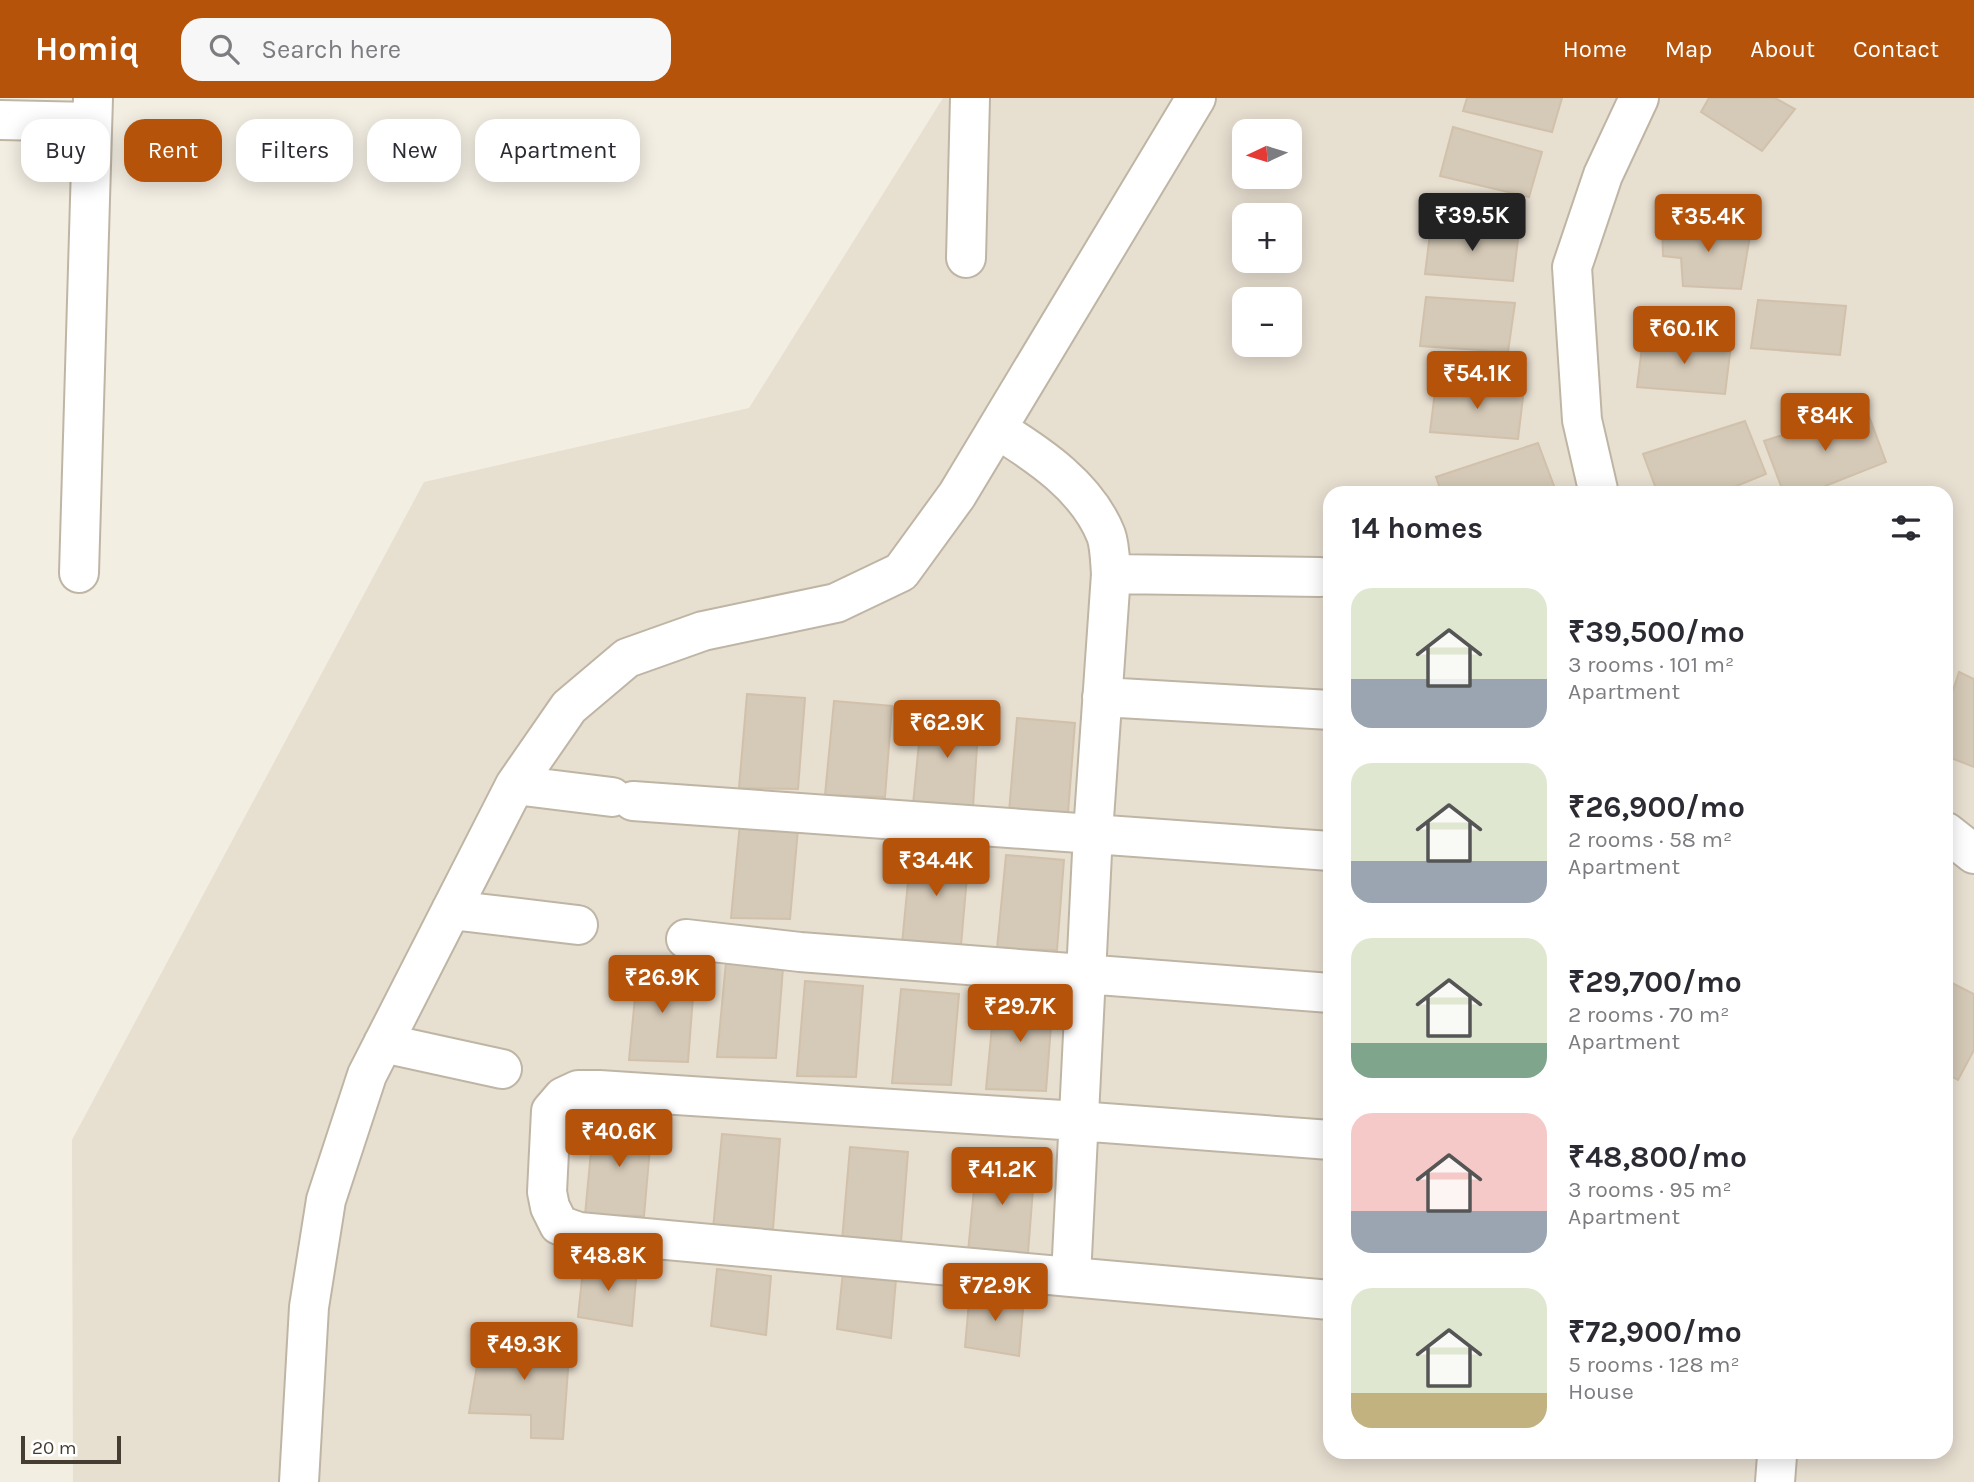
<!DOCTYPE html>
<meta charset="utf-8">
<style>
body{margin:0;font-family:Karla,sans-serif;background:#f7f7f7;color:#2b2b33;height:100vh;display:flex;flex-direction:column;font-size:26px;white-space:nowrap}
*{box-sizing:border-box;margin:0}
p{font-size:23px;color:#7c7c81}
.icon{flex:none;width:38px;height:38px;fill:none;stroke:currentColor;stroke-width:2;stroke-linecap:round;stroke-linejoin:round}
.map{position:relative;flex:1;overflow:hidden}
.details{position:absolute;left:1323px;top:388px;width:630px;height:973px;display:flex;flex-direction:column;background:#fff;border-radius:21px;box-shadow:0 4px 18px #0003}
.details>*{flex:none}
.guide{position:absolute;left:21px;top:21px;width:665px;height:63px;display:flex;gap:14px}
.needle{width:46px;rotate:266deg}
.buttons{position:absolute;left:1232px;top:21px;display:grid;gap:14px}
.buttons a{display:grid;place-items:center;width:70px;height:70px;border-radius:14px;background:#fff;box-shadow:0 4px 18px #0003;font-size:35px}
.scale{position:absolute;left:21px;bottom:18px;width:100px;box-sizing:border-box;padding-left:7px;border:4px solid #453d32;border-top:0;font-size:19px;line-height:24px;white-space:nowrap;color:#453d32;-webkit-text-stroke:5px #fff;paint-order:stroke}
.price{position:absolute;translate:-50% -60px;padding:0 16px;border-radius:7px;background:#b45309;color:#fff;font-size:23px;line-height:46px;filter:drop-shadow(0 2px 4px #0008)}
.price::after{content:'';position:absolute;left:50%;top:42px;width:21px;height:16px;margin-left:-10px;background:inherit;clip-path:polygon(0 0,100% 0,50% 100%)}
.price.current{background:#222;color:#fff}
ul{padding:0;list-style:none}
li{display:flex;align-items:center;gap:21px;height:175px;padding:0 28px}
li span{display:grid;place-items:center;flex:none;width:196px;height:140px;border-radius:21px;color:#555}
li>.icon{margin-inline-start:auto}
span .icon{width:84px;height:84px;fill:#fffc;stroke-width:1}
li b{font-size:30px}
h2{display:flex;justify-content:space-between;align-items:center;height:84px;padding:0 28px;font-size:30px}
.pill{padding:0 24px;border-radius:21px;background:#fff;box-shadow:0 4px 18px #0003;font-size:24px;line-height:63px}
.pill.current{background:#b45309;color:#fff}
header{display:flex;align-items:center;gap:42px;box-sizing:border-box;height:98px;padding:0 35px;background:#b45309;color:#fff}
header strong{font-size:33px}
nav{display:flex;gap:38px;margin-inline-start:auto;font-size:24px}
.search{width:490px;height:63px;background:#f7f7f7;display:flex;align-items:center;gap:18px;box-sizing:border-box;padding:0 24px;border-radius:21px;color:#7c7c81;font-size:26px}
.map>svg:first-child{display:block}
.residential{fill:#e7dfd0;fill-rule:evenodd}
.building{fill:#d5c9b7;stroke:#d1c1aa;stroke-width:2}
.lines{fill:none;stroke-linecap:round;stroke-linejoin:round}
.minor-casing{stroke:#bfb5a5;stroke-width:42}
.minor{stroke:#fff;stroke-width:38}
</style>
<header>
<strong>Homiq</strong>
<div class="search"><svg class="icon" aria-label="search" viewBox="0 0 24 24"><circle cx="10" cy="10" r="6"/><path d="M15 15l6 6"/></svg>Search here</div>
<nav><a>Home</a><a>Map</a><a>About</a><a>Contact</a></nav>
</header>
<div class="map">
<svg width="1974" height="1384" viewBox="0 0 1974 1384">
<rect width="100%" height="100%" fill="#f3eee2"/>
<path class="residential" d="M943,0h1031v1384h-1901l-1,-342 352,-658 325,-74zM1244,33h46v46h-46zM1244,117h46v46h-46zM1244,201h46v46h-46zM1330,396h616v958h-616z"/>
<path class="building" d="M1467,0h95l-10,34 -89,-21z
M1709,0h66l20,11 -33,42 -61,-39z
M1453,29l89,25 -13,45 -89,-21z
M1662,124l89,8 -10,59 -58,-3 -2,-28 -18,-2z
M1431,128l88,5 -6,50 -88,-7z
M1426,199l89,6 -7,49 -88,-6z
M1758,202l88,6 -6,49 -89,-7z
M1643,241l88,6 -6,49 -88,-7z
M1436,285l88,6 -6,50 -88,-7z
M1866,310l20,54 -81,32h-21l-20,-53z
M1745,323l21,53 -49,20h-59l-15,-40z
M1538,345l19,51h-115l-6,-17z
M1959,574l15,7v88l-28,-11v-44z
M747,596l58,4 -7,91 -59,-1z
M834,603l58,5 -7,91 -60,-2z
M922,613l57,5 -6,91 -60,-2z
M1017,620l58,5 -7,90 -59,-1z
M740,725l58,6 -8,90 -59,-1z
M911,752l58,4 -8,91 -59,-1z
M1006,757l58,5 -7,90 -60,-1z
M726,864l57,6 -7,90 -59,-1z
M638,868l57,5 -7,91 -59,-2z
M1946,882l28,14v56l-16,30 -12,-6z
M805,883l58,5 -7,91 -59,-1z
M901,891l58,5 -8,91 -59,-2z
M995,897l58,5 -7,91 -60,-2z
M594,1022l58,5 -8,91 -59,-1z
M722,1036l58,5 -7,90h-60z
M850,1049l58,5 -7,90 -59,-1z
M977,1060l58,5 -7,90 -60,-1z
M584,1162l53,7 -5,59 -54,-9z
M717,1171l54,7 -5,59 -55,-9z
M843,1174l53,7 -5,59 -54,-9z
M970,1192l54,7 -5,59 -54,-9z
M482,1238l88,6 -7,97 -32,-1v-23l-62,-2z"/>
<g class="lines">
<g class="minor-casing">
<path id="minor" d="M0,22l92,2
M966,160l4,-160
M997,331c42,26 90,58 109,106 4,11 4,27 5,39l-18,259 -22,444 259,23
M1599,396l-17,-74 -10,-153 31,-92 36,-77
M79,475l14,-475
M1111,476l209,3
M1102,599l228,13
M515,687l97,12
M633,703l697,50
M1946,734l28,22
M451,812l127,15
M686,841l114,13 530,41
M383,945l119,26
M1071,1179l-492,-45 -20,-7 -9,-18 -3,-15 4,-81 12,-14 15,-7h21l479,31 252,19
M299,1384l10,-175 17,-107 41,-125 148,-290 54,-78 58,-49 76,-27 133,-28 65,-31 56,-77 239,-397
M1775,1384l2,-26"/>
</g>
<use href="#minor" class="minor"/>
</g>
</svg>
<div class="buttons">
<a><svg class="needle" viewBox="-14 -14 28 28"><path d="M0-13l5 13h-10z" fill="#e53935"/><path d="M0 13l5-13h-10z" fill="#7c7c81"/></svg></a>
<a>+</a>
<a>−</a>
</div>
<div class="scale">20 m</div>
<b class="price current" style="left:1472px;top:155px">₹39.5K</b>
<b class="price" style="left:1708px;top:156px">₹35.4K</b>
<b class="price" style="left:1684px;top:268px">₹60.1K</b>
<b class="price" style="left:1477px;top:313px">₹54.1K</b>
<b class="price" style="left:1825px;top:355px">₹84K</b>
<b class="price" style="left:947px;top:662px">₹62.9K</b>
<b class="price" style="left:936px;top:800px">₹34.4K</b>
<b class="price" style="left:662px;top:917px">₹26.9K</b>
<b class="price" style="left:1020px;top:946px">₹29.7K</b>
<b class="price" style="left:619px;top:1071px">₹40.6K</b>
<b class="price" style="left:1002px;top:1109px">₹41.2K</b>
<b class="price" style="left:608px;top:1195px">₹48.8K</b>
<b class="price" style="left:995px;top:1225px">₹72.9K</b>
<b class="price" style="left:524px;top:1284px">₹49.3K</b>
<div class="guide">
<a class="pill">Buy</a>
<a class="pill current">Rent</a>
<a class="pill">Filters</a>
<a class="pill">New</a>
<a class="pill">Apartment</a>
</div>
<section class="details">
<h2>14 homes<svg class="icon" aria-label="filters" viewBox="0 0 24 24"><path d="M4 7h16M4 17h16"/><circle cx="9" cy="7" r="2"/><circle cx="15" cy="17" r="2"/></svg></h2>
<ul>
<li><span style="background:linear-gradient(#dfe7d0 65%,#9aa5b1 0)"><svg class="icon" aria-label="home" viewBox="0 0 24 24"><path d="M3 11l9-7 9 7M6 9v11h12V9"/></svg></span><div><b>₹39,500/mo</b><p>3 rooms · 101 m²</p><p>Apartment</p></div></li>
<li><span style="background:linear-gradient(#dfe7d0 70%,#9aa5b1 0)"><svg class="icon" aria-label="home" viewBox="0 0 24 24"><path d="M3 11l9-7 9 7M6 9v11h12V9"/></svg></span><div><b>₹26,900/mo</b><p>2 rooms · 58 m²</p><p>Apartment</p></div></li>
<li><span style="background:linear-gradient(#dfe7d0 75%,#7fa58c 0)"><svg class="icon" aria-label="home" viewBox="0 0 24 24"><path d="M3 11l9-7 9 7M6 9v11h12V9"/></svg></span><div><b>₹29,700/mo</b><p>2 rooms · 70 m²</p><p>Apartment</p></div></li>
<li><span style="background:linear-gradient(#f6c9c9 70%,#9aa5b1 0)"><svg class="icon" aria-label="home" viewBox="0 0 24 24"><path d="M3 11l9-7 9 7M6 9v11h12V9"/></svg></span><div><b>₹48,800/mo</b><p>3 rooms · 95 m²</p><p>Apartment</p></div></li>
<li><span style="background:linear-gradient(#dfe7d0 75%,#c2b280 0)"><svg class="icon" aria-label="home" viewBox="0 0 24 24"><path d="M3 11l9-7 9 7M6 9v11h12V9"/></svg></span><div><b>₹72,900/mo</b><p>5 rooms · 128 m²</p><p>House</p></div></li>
</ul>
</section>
</div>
